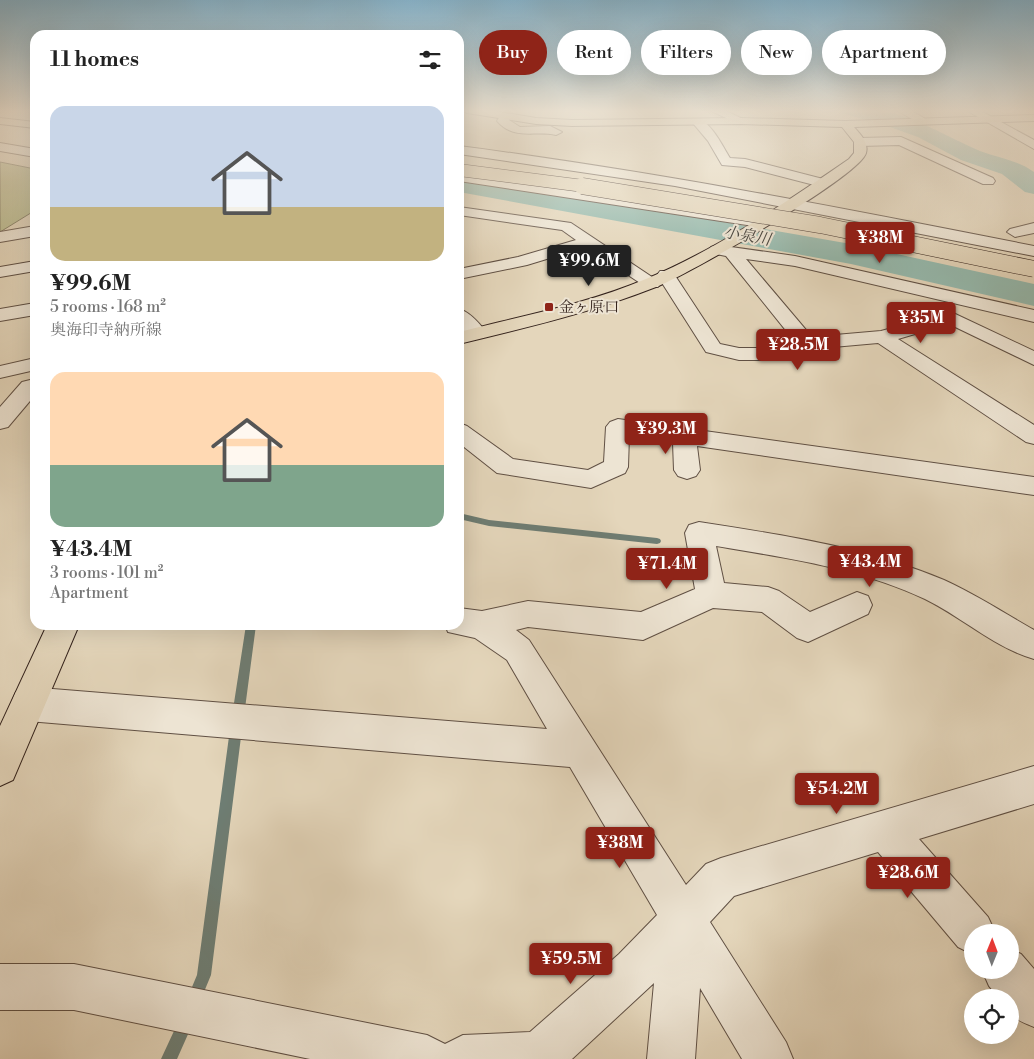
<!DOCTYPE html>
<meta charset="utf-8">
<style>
body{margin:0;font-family:"Libre Bodoni","Noto Serif JP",serif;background:#f6f6f6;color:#222;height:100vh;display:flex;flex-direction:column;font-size:19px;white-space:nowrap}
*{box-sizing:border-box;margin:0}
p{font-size:16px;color:#767676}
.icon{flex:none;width:28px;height:28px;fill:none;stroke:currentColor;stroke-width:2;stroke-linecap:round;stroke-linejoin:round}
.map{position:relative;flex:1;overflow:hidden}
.panel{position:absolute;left:30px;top:30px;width:434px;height:600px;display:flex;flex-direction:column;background:#fff;border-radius:15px;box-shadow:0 5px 20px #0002}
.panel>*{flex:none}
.top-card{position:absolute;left:479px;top:30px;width:475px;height:45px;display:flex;gap:10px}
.needle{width:32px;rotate:1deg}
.tools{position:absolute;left:964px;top:924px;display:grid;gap:10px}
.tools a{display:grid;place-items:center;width:55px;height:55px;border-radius:50%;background:#fff;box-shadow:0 5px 20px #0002;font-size:25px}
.price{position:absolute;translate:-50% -42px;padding:0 11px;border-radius:5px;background:#8f2418;color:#fff;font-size:16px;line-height:32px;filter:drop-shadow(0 1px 2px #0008)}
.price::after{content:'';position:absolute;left:50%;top:30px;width:15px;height:11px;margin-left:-8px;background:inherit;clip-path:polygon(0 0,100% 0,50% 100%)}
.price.on{background:#222;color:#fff}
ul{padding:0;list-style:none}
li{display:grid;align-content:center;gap:10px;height:265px;padding:0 20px}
li span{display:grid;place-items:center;height:155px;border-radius:15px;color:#555}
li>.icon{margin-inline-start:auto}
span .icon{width:90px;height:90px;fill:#fffc;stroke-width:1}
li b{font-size:21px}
h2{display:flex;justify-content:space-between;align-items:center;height:60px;padding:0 20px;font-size:21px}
.tag{padding:0 18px;border-radius:22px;background:#fff;box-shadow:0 5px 20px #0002;font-size:18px;line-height:45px}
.tag.on{background:#8f2418;color:#fff}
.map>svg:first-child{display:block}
.green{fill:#b9bc8d;stroke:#767055}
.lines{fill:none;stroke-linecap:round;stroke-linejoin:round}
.stream{fill:#6e7d73;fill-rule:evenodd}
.river{fill:#95b9ad;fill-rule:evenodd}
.minor-casing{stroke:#605044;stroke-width:2}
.major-casing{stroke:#34231d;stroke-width:2}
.highway-casing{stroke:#34231d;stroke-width:2}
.minor{fill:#ede4d3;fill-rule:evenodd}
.major{fill:#e4d6bb;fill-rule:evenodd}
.highway{fill:#e4d6bb;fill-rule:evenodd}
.highway-bridge-far1-casing{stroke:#34231d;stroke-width:13;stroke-linecap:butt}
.highway-bridge-casing{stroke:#34231d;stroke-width:17;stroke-linecap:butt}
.highway-bridge-far1{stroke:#e4d6bb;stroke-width:12}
.highway-bridge{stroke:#e4d6bb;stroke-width:16}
.poi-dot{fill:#8f2418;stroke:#ede4d3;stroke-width:2}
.labels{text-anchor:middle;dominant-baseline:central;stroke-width:4;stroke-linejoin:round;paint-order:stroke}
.far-poi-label{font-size:15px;fill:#34231d;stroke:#ede4d3;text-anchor:start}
.far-water-label{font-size:16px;font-style:italic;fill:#4c4841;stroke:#ede4d3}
</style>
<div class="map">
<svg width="1034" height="1059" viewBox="0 0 1034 1059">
<rect width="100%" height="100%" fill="#e4d6bb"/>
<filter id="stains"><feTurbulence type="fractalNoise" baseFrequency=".004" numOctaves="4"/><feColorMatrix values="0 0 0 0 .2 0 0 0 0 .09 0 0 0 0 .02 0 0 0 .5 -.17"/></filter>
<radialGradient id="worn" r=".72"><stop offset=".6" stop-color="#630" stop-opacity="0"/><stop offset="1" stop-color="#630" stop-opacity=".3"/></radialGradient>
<path class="green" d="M0,162l35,7 -1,42 -34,21z"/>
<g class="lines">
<path class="stream" d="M459,513l30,7 168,18 3,1 1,2 -1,2 -3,1 -168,-18 -30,-7z
M246,625h10l-12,91 -2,4 -4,1 -4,-1 -2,-4z
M236,723l4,2 2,4 -31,246 -12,29 -5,2 -5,-2 -2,-5 10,-24 33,-246 2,-4z
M185,1015l5,3 3,5 -16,36h-16l19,-41z"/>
<path class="river" d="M842,110c12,0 26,-2 38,0 37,7 67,27 100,41 18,7 38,9 54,21v22l-9,-2 -23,-18 -41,-14 -43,-23 -31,-11 -42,-12z
M459,176l392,68 183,40v22l-183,-42 -392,-72z"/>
<g class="minor-casing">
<path id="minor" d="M709,110h15l23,11 -6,3 -4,-1z
M896,110h14l19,11 -6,3 -4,-1z
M966,110h13l55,30v9z
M505,113l5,3 -1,4 11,7 30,-1 12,6 -6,3c-22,-5 -41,6 -59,-14l4,-7z
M698,119c14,4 25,28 32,39l15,1 82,21 2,3 -7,4 -77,-20 -23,-2 -14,-24 -16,-19z
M901,137l92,41 2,3 -2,3h-10l-84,-39 -39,1 -6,-4 6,-4z
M0,143l35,6v8l-35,-6z
M459,146c193,25 384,62 575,100v10l-359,-70 -216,-32z
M459,173l301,44 8,5 -8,5 -301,-46z
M459,207l112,16 90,60 -3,4h-12l-60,-40 -59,18 -68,14v-10l59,-12 58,-17 -14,-10 -103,-15z
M1034,223v10l-19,4 -8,-5 3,-3z
M35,226v10l-35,6v-10z
M717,245l78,11 239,54v12l-239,-56 -49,-7 66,78 69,-6 70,-19 83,39v14l-85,-41 -51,15 136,86v19l-8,-2 -148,-99 -56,5 4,6 -3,4 -7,2h-77l-33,-8 -49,-77 3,-4h12l48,73 19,4h61l-74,-92 -15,-3 -2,-3 2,-3z
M35,261v10l-35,6v-10z
M35,303v12l-35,6v-12z
M459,309c11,3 21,15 28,24l-3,4h-14l-11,-11z
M35,358v12l-35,8v-12z
M30,380l5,2v13l-27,32 -8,2v-22l22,-25z
M618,419l416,58v18l-337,-49 3,24 -4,6 -9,3 -9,-3 -4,-6 -1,-27 -44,-7 -1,31 -3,6 -34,15 -94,-15 -38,-30v-20l8,3 46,33 75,11 16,-8 2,-35 4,-5z
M699,522c84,13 166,25 245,58 31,14 60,33 90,50v29c-39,-11 -72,-42 -109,-60 -66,-31 -138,-41 -209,-53l8,37 44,4 11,4 31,21 47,-20 11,4 4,9 -4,9 -60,28 -11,-4 -35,-26 -49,-4 -70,32 -115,-13 -12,3 13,10 157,245 20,-21 15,-6 313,-92v38l-115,35 69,78 7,15h-23v22l-14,-7 -80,-95 -144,44 -24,26 76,120 7,17h-51l-42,-71 -5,71h-48l7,-76 -82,76h-262l-236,-49h-74v-46h74l353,71 18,9 18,-9 67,-3 89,-78 38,-39 -87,-148 -542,-46 -12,-5 -5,-12 5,-12 12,-5 519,42 -40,-69 -32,-22 -27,-6 -3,-7h14v-17l23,3 46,-10 113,11 54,-23 -10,-56 4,-8z
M1010,949l11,5 13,15v58c-18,-7 -24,-9 -24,-29h-11l-10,-12 -7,-16h28z"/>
</g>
<g class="major-casing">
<path id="major" d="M462,110h26l48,8 36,2 169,-2 104,3 189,-6v6l-180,6c6,7 15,15 12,26 -6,23 -180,123 -210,134 -63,25 -131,41 -197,57v-12c62,-16 128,-28 187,-53 72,-30 139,-76 203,-120l5,-6v-11l-12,-15 -101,-3 -169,2 -36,-2 -69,-11z
M47,625h32l-66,155 -13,6v-60z"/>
</g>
<g class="highway-casing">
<path id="highway" d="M0,118l35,4v6l-35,-4z"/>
</g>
<use href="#minor" class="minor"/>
<use href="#major" class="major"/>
<use href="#highway" class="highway"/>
<g class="highway-bridge-far1-casing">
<path id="highway-bridge-far1" d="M459,170l132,17"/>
</g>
<g class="highway-bridge-casing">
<path id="highway-bridge" d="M582,186l238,39 214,44"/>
</g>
<use href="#highway-bridge-far1" class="highway-bridge-far1"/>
<use href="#highway-bridge" class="highway-bridge"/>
</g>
<linearGradient id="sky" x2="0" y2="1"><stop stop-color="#87b6d0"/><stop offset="0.43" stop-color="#f3ede0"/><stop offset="1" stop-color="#f3ede0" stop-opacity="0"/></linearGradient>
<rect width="1034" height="258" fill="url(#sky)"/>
<rect class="poi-dot" x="544" y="302" width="10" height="10" rx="2.5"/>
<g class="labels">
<g class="far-poi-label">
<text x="559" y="307">金ヶ原口</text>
</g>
<g class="far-water-label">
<text transform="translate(747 236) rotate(10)">小泉川</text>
</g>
</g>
<rect width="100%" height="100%" filter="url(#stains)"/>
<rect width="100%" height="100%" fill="url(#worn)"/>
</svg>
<div class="tools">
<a><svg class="needle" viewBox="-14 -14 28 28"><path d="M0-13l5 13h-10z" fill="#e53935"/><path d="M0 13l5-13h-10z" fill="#767676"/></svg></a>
<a><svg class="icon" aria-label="locate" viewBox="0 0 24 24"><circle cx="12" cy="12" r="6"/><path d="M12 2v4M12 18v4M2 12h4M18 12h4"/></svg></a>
</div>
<b class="price" style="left:880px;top:264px">¥38M</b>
<b class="price on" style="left:589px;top:287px">¥99.6M</b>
<b class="price" style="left:921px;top:344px">¥35M</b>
<b class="price" style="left:798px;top:371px">¥28.5M</b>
<b class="price" style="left:666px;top:455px">¥39.3M</b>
<b class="price" style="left:870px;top:588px">¥43.4M</b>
<b class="price" style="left:667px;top:590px">¥71.4M</b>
<b class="price" style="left:837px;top:815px">¥54.2M</b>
<b class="price" style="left:620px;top:869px">¥38M</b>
<b class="price" style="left:908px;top:899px">¥28.6M</b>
<b class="price" style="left:571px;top:985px">¥59.5M</b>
<div class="top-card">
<a class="tag on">Buy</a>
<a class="tag">Rent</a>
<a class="tag">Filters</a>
<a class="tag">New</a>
<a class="tag">Apartment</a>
</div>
<section class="panel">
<h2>11 homes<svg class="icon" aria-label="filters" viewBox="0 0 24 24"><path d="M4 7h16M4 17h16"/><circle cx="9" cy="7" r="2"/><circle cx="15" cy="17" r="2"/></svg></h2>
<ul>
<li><span style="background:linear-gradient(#c9d6e8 65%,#c2b280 0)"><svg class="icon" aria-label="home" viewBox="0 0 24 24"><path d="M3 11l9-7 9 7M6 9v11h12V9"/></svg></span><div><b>¥99.6M</b><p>5 rooms · 168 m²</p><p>奥海印寺納所線</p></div></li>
<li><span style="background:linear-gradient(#ffd9b3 60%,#7fa58c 0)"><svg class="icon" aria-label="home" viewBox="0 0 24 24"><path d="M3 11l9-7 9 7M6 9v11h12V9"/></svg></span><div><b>¥43.4M</b><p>3 rooms · 101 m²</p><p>Apartment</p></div></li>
</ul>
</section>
</div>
